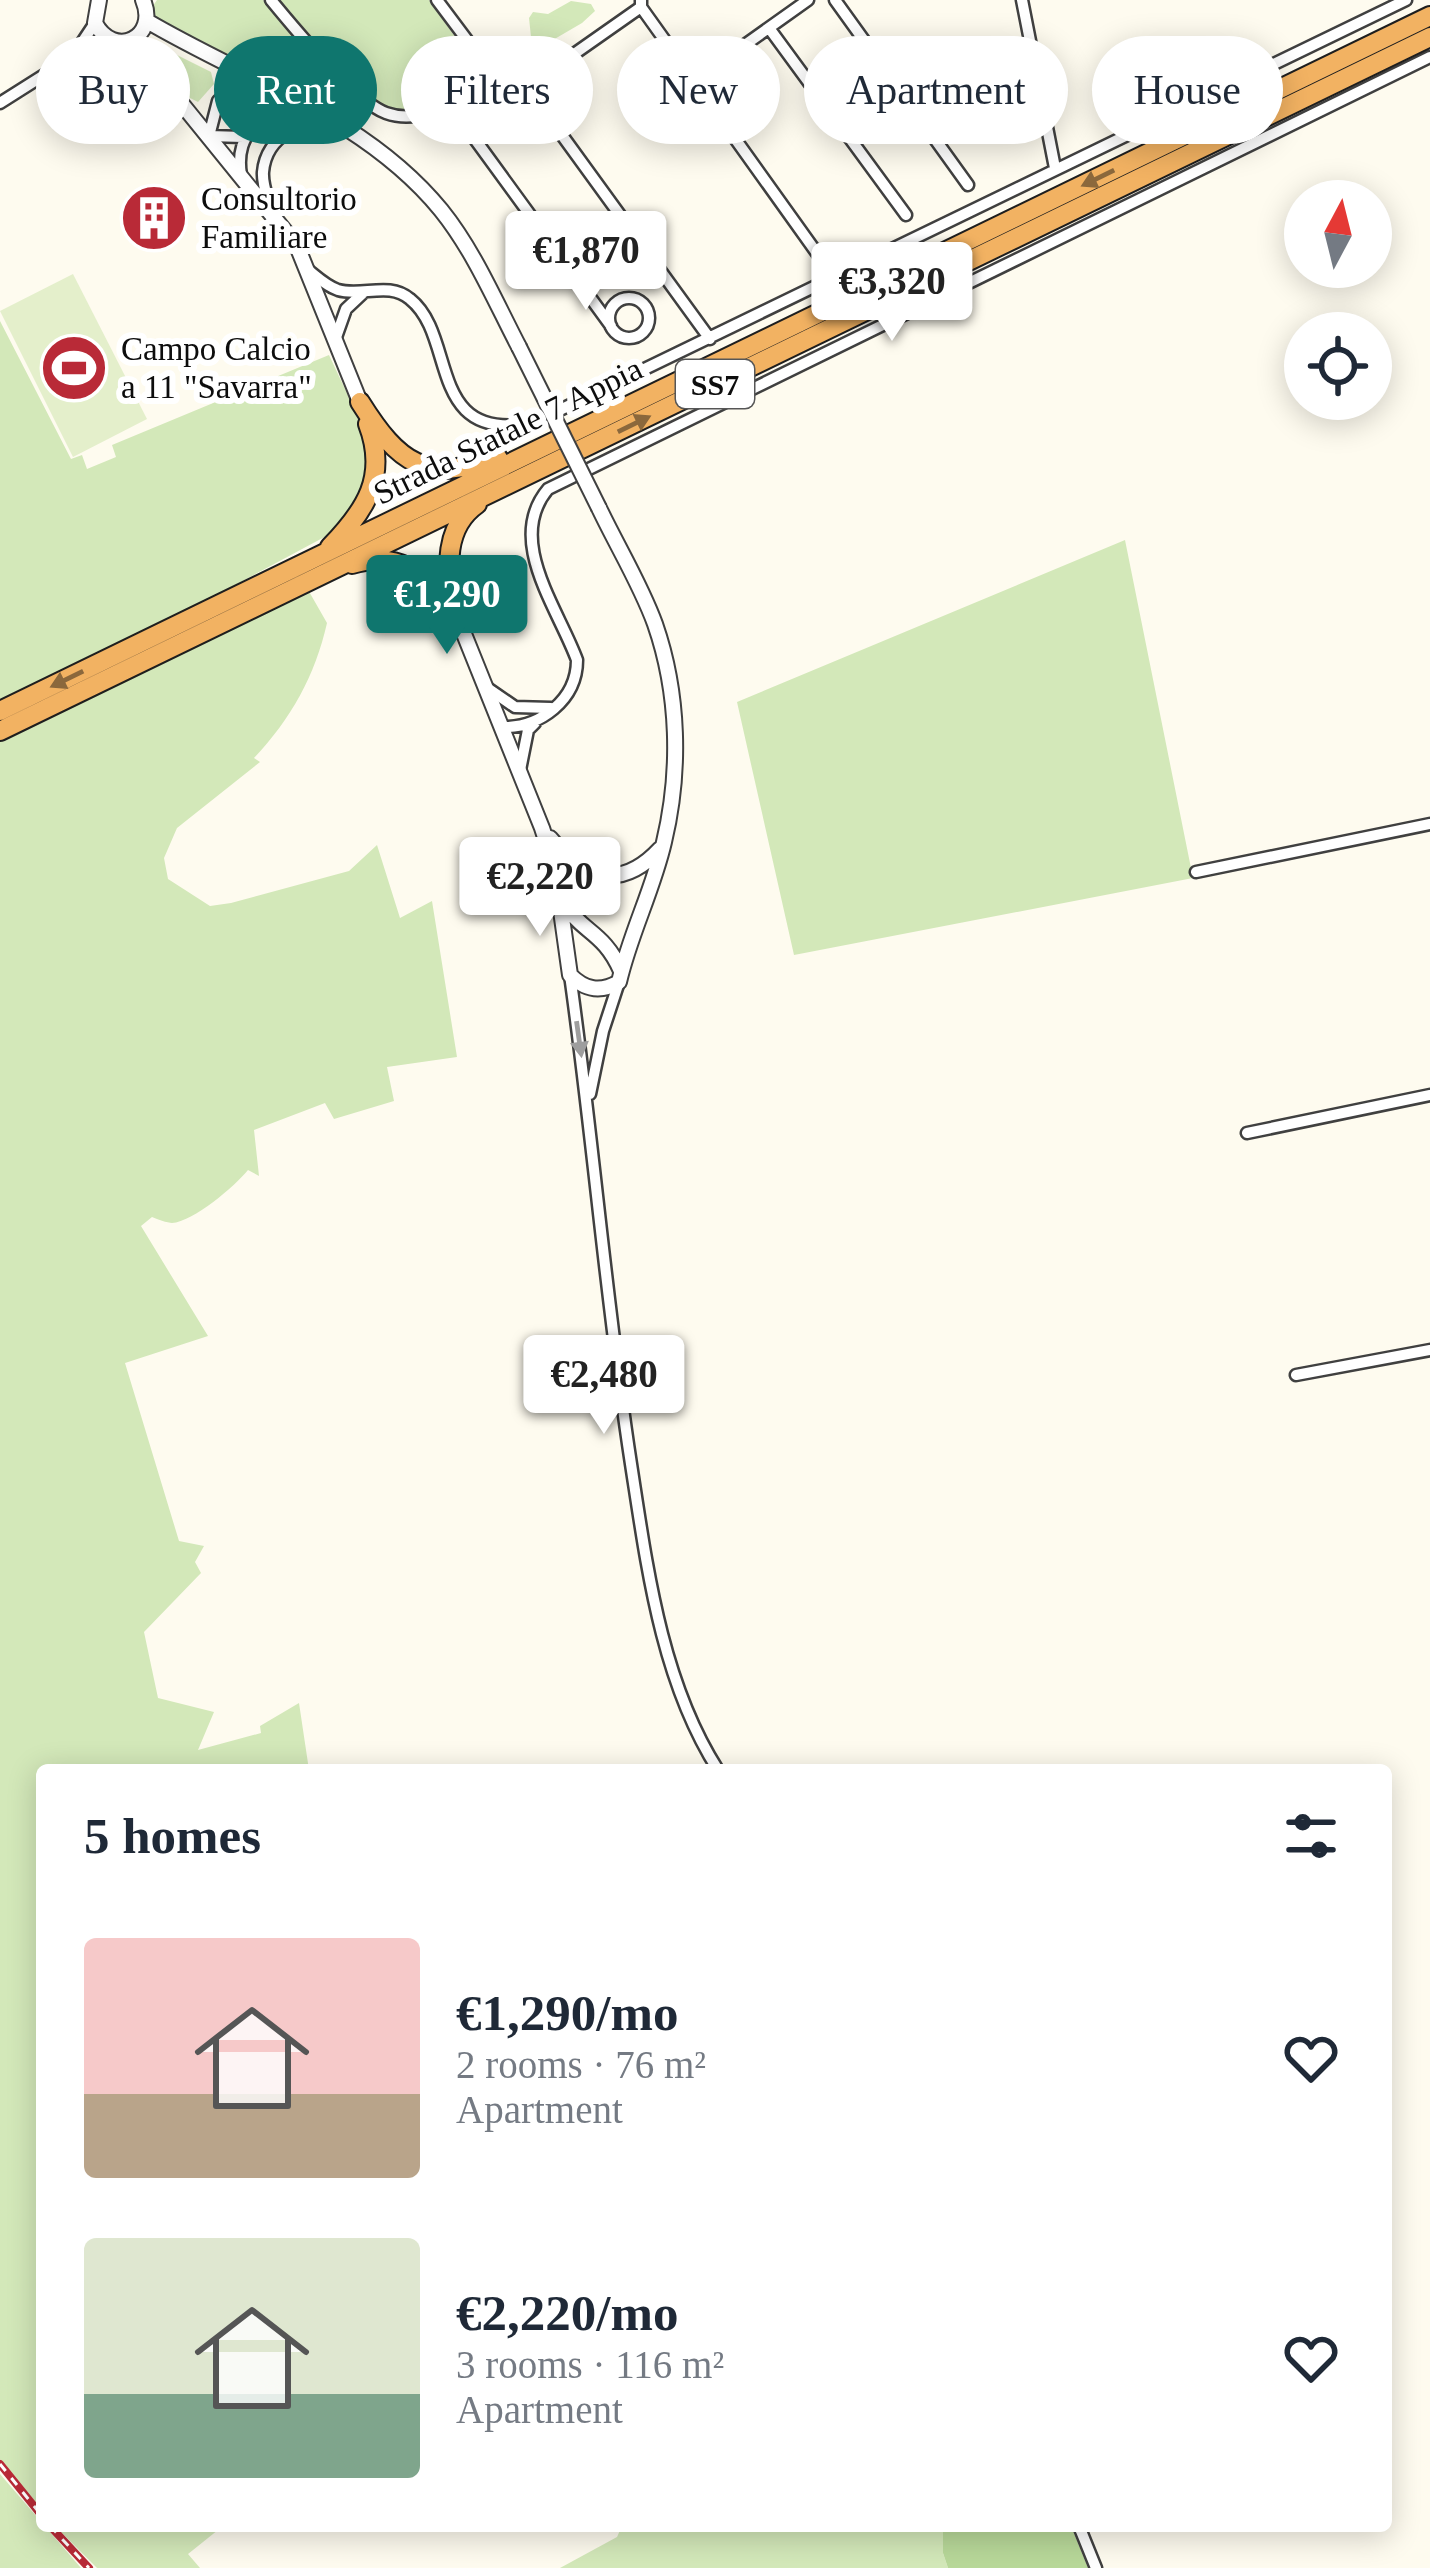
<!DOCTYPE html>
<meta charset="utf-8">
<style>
body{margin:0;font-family:"Times New Roman",serif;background:#f2f2f3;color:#1f2937;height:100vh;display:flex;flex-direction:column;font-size:45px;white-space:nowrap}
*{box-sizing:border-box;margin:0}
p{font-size:39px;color:#747a83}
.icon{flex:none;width:66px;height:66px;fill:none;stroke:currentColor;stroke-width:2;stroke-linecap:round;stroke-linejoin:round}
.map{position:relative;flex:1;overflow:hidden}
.sheet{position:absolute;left:36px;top:1764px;width:1356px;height:768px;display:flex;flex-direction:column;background:#fff;border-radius:12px;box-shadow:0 6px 30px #0003}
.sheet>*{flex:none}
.banner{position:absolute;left:36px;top:36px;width:1359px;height:108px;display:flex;gap:24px}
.needle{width:78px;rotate:7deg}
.fabs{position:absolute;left:1284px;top:180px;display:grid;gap:24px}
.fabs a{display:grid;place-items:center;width:108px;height:108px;border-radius:50%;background:#fff;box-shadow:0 6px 30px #0003;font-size:60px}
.price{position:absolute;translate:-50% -102px;padding:0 27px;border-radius:12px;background:#fff;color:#222;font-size:39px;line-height:78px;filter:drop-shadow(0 3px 6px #0008)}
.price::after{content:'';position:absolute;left:50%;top:72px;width:36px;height:27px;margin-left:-18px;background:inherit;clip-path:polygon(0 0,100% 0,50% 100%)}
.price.current{background:#0f766e;color:#fff}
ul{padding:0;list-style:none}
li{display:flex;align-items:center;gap:36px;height:300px;padding:0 48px}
li span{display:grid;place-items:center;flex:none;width:336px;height:240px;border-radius:12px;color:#555}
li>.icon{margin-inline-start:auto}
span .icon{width:144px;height:144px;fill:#fffc;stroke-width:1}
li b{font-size:51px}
h2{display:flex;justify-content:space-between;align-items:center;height:144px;padding:0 48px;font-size:51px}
.chip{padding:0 42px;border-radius:54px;background:#fff;box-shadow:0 6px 30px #0003;font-size:42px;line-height:108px}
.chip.current{background:#0f766e;color:#fff}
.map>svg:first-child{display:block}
.green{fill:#d3e8b9}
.forest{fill:#b8d899}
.pitch{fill:#e4efcb}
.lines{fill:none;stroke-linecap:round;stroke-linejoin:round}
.minor-casing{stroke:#404040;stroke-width:15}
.tertiary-casing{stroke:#404040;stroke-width:18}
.trunk-casing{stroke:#1e1e1e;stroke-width:22}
.minor{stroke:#fff;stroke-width:10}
.tertiary{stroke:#fff;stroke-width:14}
.trunk{stroke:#f2b262;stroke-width:18}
.rail-casing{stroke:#b92a37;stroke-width:8}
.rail{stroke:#fff;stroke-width:3;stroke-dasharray:9;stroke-linecap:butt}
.tertiary-bridge-casing{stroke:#404040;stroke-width:18;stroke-linecap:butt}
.tertiary-bridge{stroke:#fff;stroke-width:14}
.oneway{fill:#8b683c}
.oneway2{fill:#9e9e9e}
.labels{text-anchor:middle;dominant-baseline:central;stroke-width:12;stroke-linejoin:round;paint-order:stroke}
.shield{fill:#fff;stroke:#565656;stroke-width:3}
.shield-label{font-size:30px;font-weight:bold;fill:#0d0d0d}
.poi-label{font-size:33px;fill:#0d0d0d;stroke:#fff;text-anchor:start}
.street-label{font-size:33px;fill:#0d0d0d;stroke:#fff}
</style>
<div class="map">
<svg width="1430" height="2568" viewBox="0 0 1430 2568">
<rect width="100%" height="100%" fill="#fefbef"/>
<path class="green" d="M157,0h106l89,106 4,15 -191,-89 -17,-19z
M271,0h158l48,68c-15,13 -31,34 -48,44 -48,28 -128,-80 -158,-112z
M571,1l20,3 4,7 -13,12 -36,21 -15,-7 -2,-19 4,-6 15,2z
M149,41l62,31 3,12 -16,18 -8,-4 -42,-52z
M0,321l71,138 11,-4 5,14 29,-12 -4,-12 217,-90 42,89 -2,47 -24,35 -216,116 -129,63z
M1125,540l68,338 -399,77 -57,-253z
M307,588l20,35c-12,53 -36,96 -73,135l6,4 -83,66 -13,30 4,21 42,27 21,-3 118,-32 28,-26 23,73 32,-17 25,156 -70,10 7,34 -60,18 -9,-16 -71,27 5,46 -11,-6c-13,16 -55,52 -76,53 -4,0 -16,-4 -20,-6l-11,9 67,110 -83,27 54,178 25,5 -9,16 6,11 -57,59 14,66 56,14 -16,38 63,-17 -1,-7 39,-23 10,67h-267v740l-42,-51v-1719z
M0,2474l81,94h-81z
M55,2526h168l-35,28 12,14h-103z
M622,2526h321v27l5,15h-388l57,-31z"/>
<path class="forest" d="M943,2526h128l17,42h-140l-5,-15z"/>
<path class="pitch" d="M73,274l74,145 -74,38 -73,-146z"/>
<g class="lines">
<g class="minor-casing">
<path id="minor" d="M271,0c23,28 83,101 115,113 22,8 44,1 64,-8
M437,0l45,60 45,27 183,252
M641,0v7l193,270
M835,0l133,185
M1022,0l33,168
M769,28l137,187
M73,56l22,-33
M491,67l-41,38 161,221
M694,81l114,-81
M527,87l114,-80
M0,103l71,-45 49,-16
M264,113l27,-5 23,1
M243,137l-34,-1 9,-35 28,-26
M241,175c-7,-42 21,-48 28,-89
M271,211c-3,-13 -9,-26 -8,-39 3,-36 41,-56 74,-45
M307,269c10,8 19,17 31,21 24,7 51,-9 72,9 48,38 15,144 123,124l873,-423
M609 318a20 20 0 1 1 40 0a20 20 0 1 1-40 0Z
M335,340l11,-31 17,-16
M486,687l29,20 36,1
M502,727c38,1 75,-27 75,-67 -19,-52 -72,-120 -29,-171l882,-432
M520,770l8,-40 7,-7
M1196,872l234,-48
M570,975c23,163 36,327 61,489 16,103 30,217 87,306
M590,1094l13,-63 16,-49
M1247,1133l183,-38
M1296,1375l134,-25
M1079,2526l17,42"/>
</g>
<g class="tertiary-casing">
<path id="tertiary" d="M99,0l-4,23c19,36 64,15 48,-23
M147,21c100,59 218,96 294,189 33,41 54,91 78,137
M130,40l167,206 63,156
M454,609l88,219 13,40 15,107c15,15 30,18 49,7 11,-48 34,-92 45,-140 17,-71 15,-149 -9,-218 -14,-39 -38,-78 -56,-116
M550,838c33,40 70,54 110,11
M564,904c19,29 40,28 57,67"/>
</g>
<g class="trunk-casing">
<path id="trunk" d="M360,402c39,62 65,81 138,56
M330,547c36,-37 58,-71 38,-123
M352,564c46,-13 75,9 102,45
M453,604c-6,-36 -9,-77 24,-100
M0,711l1430,-695
M0,731l1430,-694"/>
</g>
<use href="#minor" class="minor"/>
<use href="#tertiary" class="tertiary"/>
<use href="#trunk" class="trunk"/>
<g class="rail-casing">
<path id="rail" d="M0,2464l42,52
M50,2526l39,42"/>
</g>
<use href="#rail" class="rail"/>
<g class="tertiary-bridge-casing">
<path id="tertiary-bridge" d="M519,347l80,161"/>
</g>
<use href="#tertiary-bridge" class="tertiary-bridge"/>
</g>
<defs><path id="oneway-solid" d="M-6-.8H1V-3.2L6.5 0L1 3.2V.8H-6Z" transform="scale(3)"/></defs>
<g class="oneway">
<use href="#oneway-solid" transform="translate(1098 178) rotate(154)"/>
<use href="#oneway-solid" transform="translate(634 424) rotate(-26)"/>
<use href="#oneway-solid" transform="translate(67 679) rotate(154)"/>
</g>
<use class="oneway2" href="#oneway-solid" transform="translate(579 1039) rotate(82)"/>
<defs>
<g id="building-disc" transform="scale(3.45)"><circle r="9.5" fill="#b92a37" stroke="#fff"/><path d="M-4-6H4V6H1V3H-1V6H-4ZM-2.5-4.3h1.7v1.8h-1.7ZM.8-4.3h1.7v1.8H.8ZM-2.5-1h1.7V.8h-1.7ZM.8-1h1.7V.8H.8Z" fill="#fff"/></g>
<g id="stadium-disc" transform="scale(3.45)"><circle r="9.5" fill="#b92a37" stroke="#fff"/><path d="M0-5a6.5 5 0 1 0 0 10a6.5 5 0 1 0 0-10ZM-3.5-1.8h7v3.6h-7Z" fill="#fff"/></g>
</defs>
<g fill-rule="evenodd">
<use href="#building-disc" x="154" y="218"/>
<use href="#stadium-disc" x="74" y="368"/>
</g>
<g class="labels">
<rect class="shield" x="676" y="360" width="78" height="48" rx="9"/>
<g class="shield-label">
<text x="715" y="384">SS7</text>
</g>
<g class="poi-label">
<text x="201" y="199">Consultorio<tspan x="201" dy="38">Familiare</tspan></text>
<text x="121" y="349">Campo Calcio<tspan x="121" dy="38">a 11 "Savarra"</tspan></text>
</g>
<g class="street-label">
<text transform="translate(508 431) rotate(-26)">Strada Statale 7 Appia</text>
</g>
</g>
</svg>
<div class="fabs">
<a><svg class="needle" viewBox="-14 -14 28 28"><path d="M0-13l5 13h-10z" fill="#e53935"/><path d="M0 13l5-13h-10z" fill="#747a83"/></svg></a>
<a><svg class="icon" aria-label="locate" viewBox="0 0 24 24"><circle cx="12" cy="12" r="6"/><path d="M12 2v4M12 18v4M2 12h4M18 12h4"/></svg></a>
</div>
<b class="price" style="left:586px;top:313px">€1,870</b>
<b class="price" style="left:892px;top:344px">€3,320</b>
<b class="price current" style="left:447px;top:657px">€1,290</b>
<b class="price" style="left:540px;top:939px">€2,220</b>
<b class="price" style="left:604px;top:1437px">€2,480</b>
<div class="banner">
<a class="chip">Buy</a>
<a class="chip current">Rent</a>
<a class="chip">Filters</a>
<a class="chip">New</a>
<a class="chip">Apartment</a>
<a class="chip">House</a>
</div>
<section class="sheet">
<h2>5 homes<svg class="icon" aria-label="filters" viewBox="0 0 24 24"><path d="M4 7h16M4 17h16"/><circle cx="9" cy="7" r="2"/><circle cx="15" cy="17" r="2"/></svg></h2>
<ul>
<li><span style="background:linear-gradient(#f6c9c9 65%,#b9a48a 0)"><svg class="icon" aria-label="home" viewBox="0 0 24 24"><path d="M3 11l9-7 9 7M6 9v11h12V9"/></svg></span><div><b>€1,290/mo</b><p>2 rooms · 76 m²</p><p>Apartment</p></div><svg class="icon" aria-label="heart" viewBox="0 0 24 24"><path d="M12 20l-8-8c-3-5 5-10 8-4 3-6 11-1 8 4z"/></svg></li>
<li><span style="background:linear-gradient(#dfe7d0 65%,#7fa58c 0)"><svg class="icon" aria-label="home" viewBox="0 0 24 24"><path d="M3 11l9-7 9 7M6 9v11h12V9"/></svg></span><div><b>€2,220/mo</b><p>3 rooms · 116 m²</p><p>Apartment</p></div><svg class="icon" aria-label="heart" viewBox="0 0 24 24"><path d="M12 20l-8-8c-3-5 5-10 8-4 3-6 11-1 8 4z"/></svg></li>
</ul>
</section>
</div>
